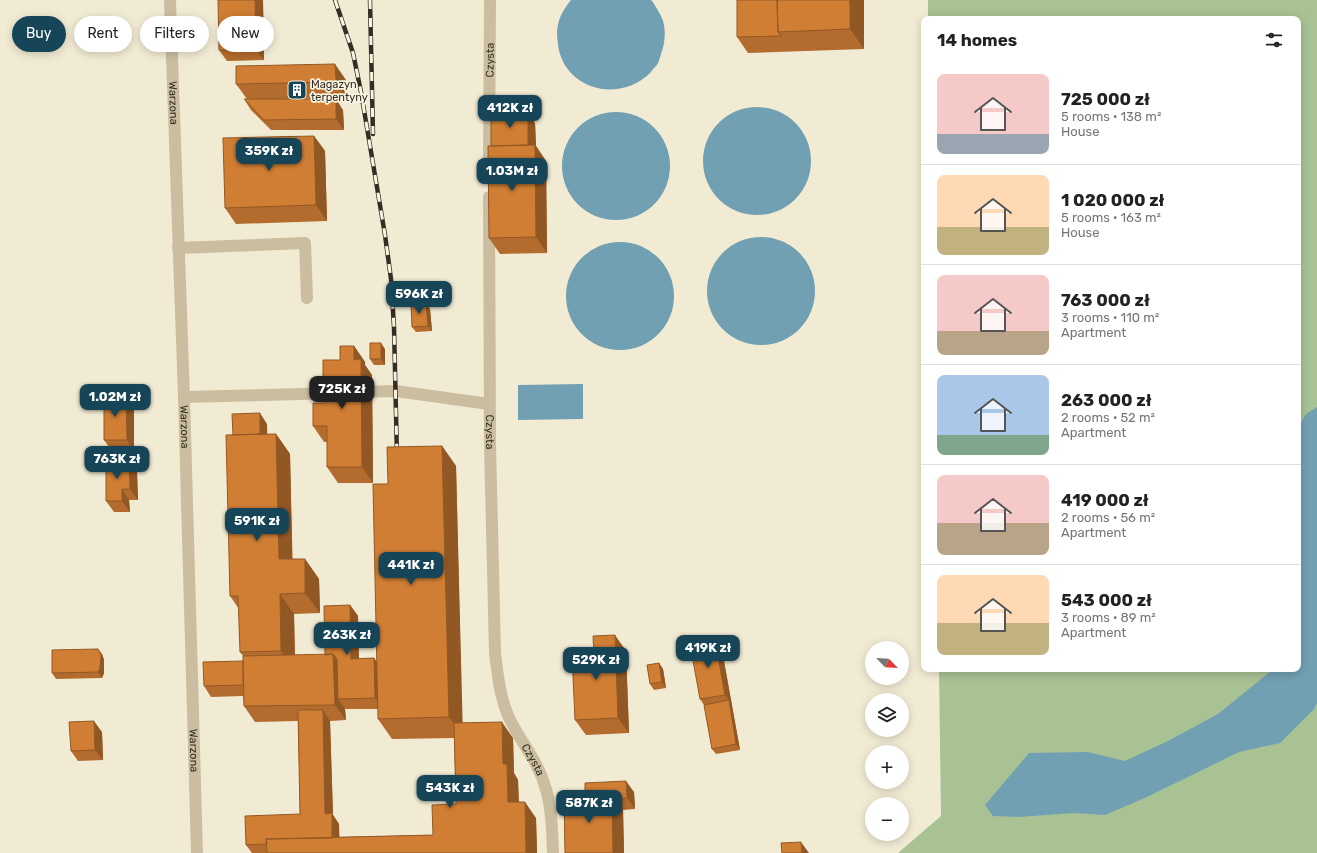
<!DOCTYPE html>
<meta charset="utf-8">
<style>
body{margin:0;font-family:Rubik,sans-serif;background:#f2f2f2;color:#222;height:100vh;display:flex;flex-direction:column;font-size:15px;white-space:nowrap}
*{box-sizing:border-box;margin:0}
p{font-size:13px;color:#767676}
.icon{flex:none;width:22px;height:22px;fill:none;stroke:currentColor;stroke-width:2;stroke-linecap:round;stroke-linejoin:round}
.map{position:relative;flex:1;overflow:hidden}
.details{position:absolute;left:921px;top:16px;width:380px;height:656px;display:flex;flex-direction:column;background:#fff;border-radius:8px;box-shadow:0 2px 10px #0003}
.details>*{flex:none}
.hud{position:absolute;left:12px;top:16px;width:380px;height:36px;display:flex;gap:8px}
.needle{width:26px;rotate:115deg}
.tools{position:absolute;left:865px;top:641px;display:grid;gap:8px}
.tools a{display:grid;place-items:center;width:44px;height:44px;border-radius:50%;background:#fff;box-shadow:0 2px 10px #0003;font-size:20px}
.price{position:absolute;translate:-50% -34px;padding:0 9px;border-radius:8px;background:#174558;color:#fff;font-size:13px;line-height:26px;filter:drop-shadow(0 1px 2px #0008)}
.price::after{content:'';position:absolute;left:50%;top:24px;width:12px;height:9px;margin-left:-6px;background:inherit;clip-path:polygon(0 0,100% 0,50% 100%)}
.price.on{background:#222;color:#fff}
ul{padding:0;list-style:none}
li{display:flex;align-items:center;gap:12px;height:100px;padding:0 16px}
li+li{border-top:1px solid #e0e0e0}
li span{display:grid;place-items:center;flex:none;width:112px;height:80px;border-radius:8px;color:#555}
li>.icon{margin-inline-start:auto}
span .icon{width:48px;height:48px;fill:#fffc;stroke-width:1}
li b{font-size:17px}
h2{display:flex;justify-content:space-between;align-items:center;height:48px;padding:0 16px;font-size:17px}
.pill{padding:0 14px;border-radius:18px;background:#fff;box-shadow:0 2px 10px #0003;font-size:14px;line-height:36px}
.pill.on{background:#174558;color:#fff}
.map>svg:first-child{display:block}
.green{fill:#a8c294}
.water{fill:#71a0b2}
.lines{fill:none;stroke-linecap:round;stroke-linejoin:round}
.minor{stroke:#cbbea0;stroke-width:12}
.rail-casing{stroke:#342d24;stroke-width:4.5}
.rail{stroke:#faf4e1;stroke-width:3;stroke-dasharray:9;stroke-linecap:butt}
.wall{fill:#b36c2d;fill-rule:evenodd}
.shaded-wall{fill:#925824}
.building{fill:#d07e34;stroke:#925824}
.labels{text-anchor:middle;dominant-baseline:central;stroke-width:3.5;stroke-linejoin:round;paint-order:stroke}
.street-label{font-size:11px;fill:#342d24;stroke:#faf4e1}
.poi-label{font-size:11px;fill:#342d24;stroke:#faf4e1;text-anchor:start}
</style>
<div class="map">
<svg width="1317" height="853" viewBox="0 0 1317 853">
<rect width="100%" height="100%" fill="#f2ebd4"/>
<path class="green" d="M928,0h389v853h-419l43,-37 -2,-147h359v-650h-370z"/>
<path class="water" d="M571,0h80l2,2c3,6 8,12 10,19 3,10 2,23 -2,33 -1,3 -2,8 -4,11 -2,2 -5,5 -6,7 -31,32 -87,18 -93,-27 -3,-19 1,-30 13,-45z
M703 161a54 54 0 1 1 108 0a54 54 0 1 1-108 0Z
M562 166a54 54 0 1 1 108 0a54 54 0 1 1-108 0Z
M707 291a54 54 0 1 1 108 0a54 54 0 1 1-108 0Z
M566 296a54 54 0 1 1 108 0a54 54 0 1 1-108 0Z
M583,384v35l-65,1v-35z
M1317,407v296l-3,6 -34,34 -41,9 -92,45 -42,18 -32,-2 -54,4 -26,-1 -8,-11 44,-52 59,-1 37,9 43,-20 50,-27 53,-43 1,-2h26v-240l8,-15z"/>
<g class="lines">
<g class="minor">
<path id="s1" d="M170,0l14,397 13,456"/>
<path id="s2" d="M489,161l1,-161"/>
<path id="s3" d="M489,197l1,247 5,209c3,26 6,54 20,76 10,18 23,34 29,54 8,23 8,46 9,70"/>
<path d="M178,248l127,-5 2,55"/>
<path d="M357,392l39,-1 93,13"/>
<path d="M184,397l155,-4"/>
</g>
<g class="rail-casing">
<path id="rail" d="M335,0l18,53 8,39 24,143 6,44 3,48 3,130
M370,0l3,134"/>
</g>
<use href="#rail" class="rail"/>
</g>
<path class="wall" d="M263,0l1,60 -37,1 -8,-11z
M864,0v49l-116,4 -11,-16z
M346,80l1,18 -64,1 60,11 1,20h-73l-20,-20 -7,-11h3l-11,-15z
M535,123l1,23 10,15 1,92 -47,1 -11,-16 2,-92z
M314,136l11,15 2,70 -91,3 -11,-16z
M426,303l4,6 2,22 -16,1 -4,-5z
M354,346l11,16v3l7,10 1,108h-35l-11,-16v-25h-3l-11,-16 10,-23 17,-43z
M385,349v16h-11l-4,-6z
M134,406v45h-22l-8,-11z
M267,424v10h9l14,20 2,105h13l14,20 1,34 -26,1 1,41h30l25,-50 8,11 1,43 15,-1 3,4 11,-178 54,-38 14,20 6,257 51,15 1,35 4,7 1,22 17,16 1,35h-285l-6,-8 54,-31 -2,-93 -43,1 -11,-16 -1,-10 -32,1 -7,-11 39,-25v-5l-3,-4 -1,-43 -9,-13 3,-161zM345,709h33v10l14,20 62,-1 2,66 -23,31 -94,2v-13l-6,-9 -3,-94 16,-1z
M129,461l8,11 1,28h-9l1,12h-16l-8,-11z
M722,650l18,100 -24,4 -4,-5 -8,-44 -4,-6z
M626,651l3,82 -43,2 -11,-15z
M102,654l2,6v13l-2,5 -46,1 -4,-6z
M659,663l4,6 3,19 -12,2 -4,-6z
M102,732l1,28 -25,1 -7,-10z
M634,792l1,17 -12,1 1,43h-59l-1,-58z"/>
<path class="shaded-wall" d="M255,0h8l1,60 -8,-10z
M850,0h14v49l-14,-20z
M335,64l11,16 1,18 -11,-16z
M336,99l7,11 1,20 -8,-11z
M528,112l7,11 1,23 10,15 1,92 -11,-16 -8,-87z
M314,136l11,15 2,70 -11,-16z
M426,303l4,6 2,22 -4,-5z
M381,343l4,6v16l-4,-6z
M354,346l11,16v3l7,10 1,108 -11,-16 -8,-107z
M126,395l8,11v45l-7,-11z
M260,413l7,11 1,31 -8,-11z
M276,434l14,20 3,125 -14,-20z
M442,446l14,20 7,271 -14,-20z
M129,461l8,11 1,28 -8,-11z
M122,489l7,11 1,12 -8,-11z
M305,559l14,20 1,34 -15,-20z
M280,594l14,20 1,57 -14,-20z
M350,605l8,11 1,54 -8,-11z
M615,635l11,16 3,82 -11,-15z
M715,639l7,11 18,100 -4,-6 -7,-44 -4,-5z
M98,649l4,5 2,6v13l-2,5 -4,-6z
M333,654l11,16 -6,29 7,10 1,11 -11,-15z
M374,658l8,11 1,40 -8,-11z
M659,663l4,6 3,19 -4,-6z
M323,710l7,11 3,94 6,9 1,29 -8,-10 -7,-29z
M94,721l8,11 1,28 -8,-10z
M502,722l11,16 1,35 4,7 1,38 -11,-16 -5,-38z
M626,781l8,11 1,17 -8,-11z
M612,794l11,15 1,44h-11z
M525,802l11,16 1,35h-11z
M801,842l8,11h-7z"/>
<path class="building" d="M218,0h37l1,50h-37z
M737,0h40l1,32 3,4 -44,1z
M777,0h73v29l-72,3z
M335,64l1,18 -100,2v-18z
M244,99h92v20l-72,1z
M528,112v33l-37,1v-33z
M314,136l2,69 -91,3 -2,-70z
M535,145l1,92 -47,1 -1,-92z
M426,303l2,23 -16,1 -1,-23z
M370,343h11v16h-11z
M340,346h14v14l7,-1 1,108h-35v-41h-14v-23h10v-43h17z
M126,395l1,45h-23v-44z
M260,413v21l-27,1 -1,-21z
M276,434l3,125h26v34l-25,1 1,57 -41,1 -2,-56h-8l-4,-161z
M442,446l7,271 -71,2 -5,-235h15l-1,-37z
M129,461l1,28h-8v12h-16v-39z
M350,605l1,54 23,-1 1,40 -37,1 -1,-40 -4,-5 -8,1 -1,-49z
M615,635l3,83 -43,2 -3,-65h22l-1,-19z
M715,639l10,56 -25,4 -10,-55z
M98,649l3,6 -1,13 -2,4 -46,1v-23z
M333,654l2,51 -91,1 -1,-50z
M243,661v24l-39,1 -1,-24z
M659,663l3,19 -12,2 -3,-19z
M729,700l7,44 -24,5 -8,-44z
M298,710h25l2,104 7,-1v25l-66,1 1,5 -21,1 -1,-29 55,-2z
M94,721l1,29 -24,1 -2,-29z
M502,722l1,42h4l1,38h17l1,51h-259l-1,-14 167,-4 -1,-30 24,-1 -2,-81z
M626,781l1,17 -12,1 -3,-5 -27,1v-12z
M612,794l1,59h-48l-1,-58z
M801,842l1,11h-20l-1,-10z"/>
<defs>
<g id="building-square" transform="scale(1)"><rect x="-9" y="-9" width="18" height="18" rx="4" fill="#174558" stroke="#faf4e1"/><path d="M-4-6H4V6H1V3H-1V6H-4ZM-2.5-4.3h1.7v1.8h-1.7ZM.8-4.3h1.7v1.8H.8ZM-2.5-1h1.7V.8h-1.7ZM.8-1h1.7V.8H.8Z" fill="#fff"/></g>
</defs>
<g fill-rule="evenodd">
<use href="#building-square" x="297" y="90"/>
</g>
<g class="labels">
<g class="street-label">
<text stroke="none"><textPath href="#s2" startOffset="101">Czysta</textPath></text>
<text stroke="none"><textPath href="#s1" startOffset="103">Warzona</textPath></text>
<text stroke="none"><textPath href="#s1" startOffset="427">Warzona</textPath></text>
<text stroke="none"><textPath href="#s3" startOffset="235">Czysta</textPath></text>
<text stroke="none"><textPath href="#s1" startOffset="751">Warzona</textPath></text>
<text stroke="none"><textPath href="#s3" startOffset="571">Czysta</textPath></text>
</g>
<g class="poi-label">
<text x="311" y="84">Magazyn<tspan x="311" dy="13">terpentyny</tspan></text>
</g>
</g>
</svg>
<div class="tools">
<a><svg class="needle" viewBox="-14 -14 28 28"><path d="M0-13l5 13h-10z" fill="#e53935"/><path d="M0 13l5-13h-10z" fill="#767676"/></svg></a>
<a><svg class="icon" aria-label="layers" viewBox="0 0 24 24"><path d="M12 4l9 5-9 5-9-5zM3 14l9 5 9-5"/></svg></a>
<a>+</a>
<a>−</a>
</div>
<b class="price" style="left:510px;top:129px">412K zł</b>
<b class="price" style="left:269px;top:172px">359K zł</b>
<b class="price" style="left:512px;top:192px">1.03M zł</b>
<b class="price" style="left:419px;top:315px">596K zł</b>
<b class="price on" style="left:342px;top:410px">725K zł</b>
<b class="price" style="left:115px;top:418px">1.02M zł</b>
<b class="price" style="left:117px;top:480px">763K zł</b>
<b class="price" style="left:257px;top:542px">591K zł</b>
<b class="price" style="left:411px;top:586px">441K zł</b>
<b class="price" style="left:347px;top:656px">263K zł</b>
<b class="price" style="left:708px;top:669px">419K zł</b>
<b class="price" style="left:596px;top:681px">529K zł</b>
<b class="price" style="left:450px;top:809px">543K zł</b>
<b class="price" style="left:589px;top:824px">587K zł</b>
<div class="hud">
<a class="pill on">Buy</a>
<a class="pill">Rent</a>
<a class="pill">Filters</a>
<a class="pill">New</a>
</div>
<section class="details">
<h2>14 homes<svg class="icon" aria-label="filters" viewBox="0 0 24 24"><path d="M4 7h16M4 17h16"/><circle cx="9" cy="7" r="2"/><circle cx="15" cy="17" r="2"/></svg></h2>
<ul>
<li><span style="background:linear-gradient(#f6c9c9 75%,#9aa5b1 0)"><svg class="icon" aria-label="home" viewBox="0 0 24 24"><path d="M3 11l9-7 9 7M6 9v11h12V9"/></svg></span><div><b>725 000 zł</b><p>5 rooms · 138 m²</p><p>House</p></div></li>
<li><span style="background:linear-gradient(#ffd9b3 65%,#c2b280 0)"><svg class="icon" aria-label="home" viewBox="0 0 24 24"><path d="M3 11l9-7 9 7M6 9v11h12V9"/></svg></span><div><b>1 020 000 zł</b><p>5 rooms · 163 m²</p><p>House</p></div></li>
<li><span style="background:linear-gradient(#f6c9c9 70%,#b9a48a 0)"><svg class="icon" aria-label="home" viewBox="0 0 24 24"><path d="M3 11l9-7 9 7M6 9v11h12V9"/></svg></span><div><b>763 000 zł</b><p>3 rooms · 110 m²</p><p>Apartment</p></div></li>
<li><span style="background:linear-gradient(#a9c7e8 75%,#7fa58c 0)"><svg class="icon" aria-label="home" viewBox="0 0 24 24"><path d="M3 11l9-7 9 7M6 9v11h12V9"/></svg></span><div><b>263 000 zł</b><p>2 rooms · 52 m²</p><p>Apartment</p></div></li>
<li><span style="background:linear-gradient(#f6c9c9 60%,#b9a48a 0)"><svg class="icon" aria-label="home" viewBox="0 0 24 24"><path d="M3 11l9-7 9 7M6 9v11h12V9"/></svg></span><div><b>419 000 zł</b><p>2 rooms · 56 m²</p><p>Apartment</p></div></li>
<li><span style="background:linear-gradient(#ffd9b3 60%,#c2b280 0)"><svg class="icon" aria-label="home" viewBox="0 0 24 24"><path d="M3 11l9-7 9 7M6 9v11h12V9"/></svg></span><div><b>543 000 zł</b><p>3 rooms · 89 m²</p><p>Apartment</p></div></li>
</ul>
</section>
</div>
